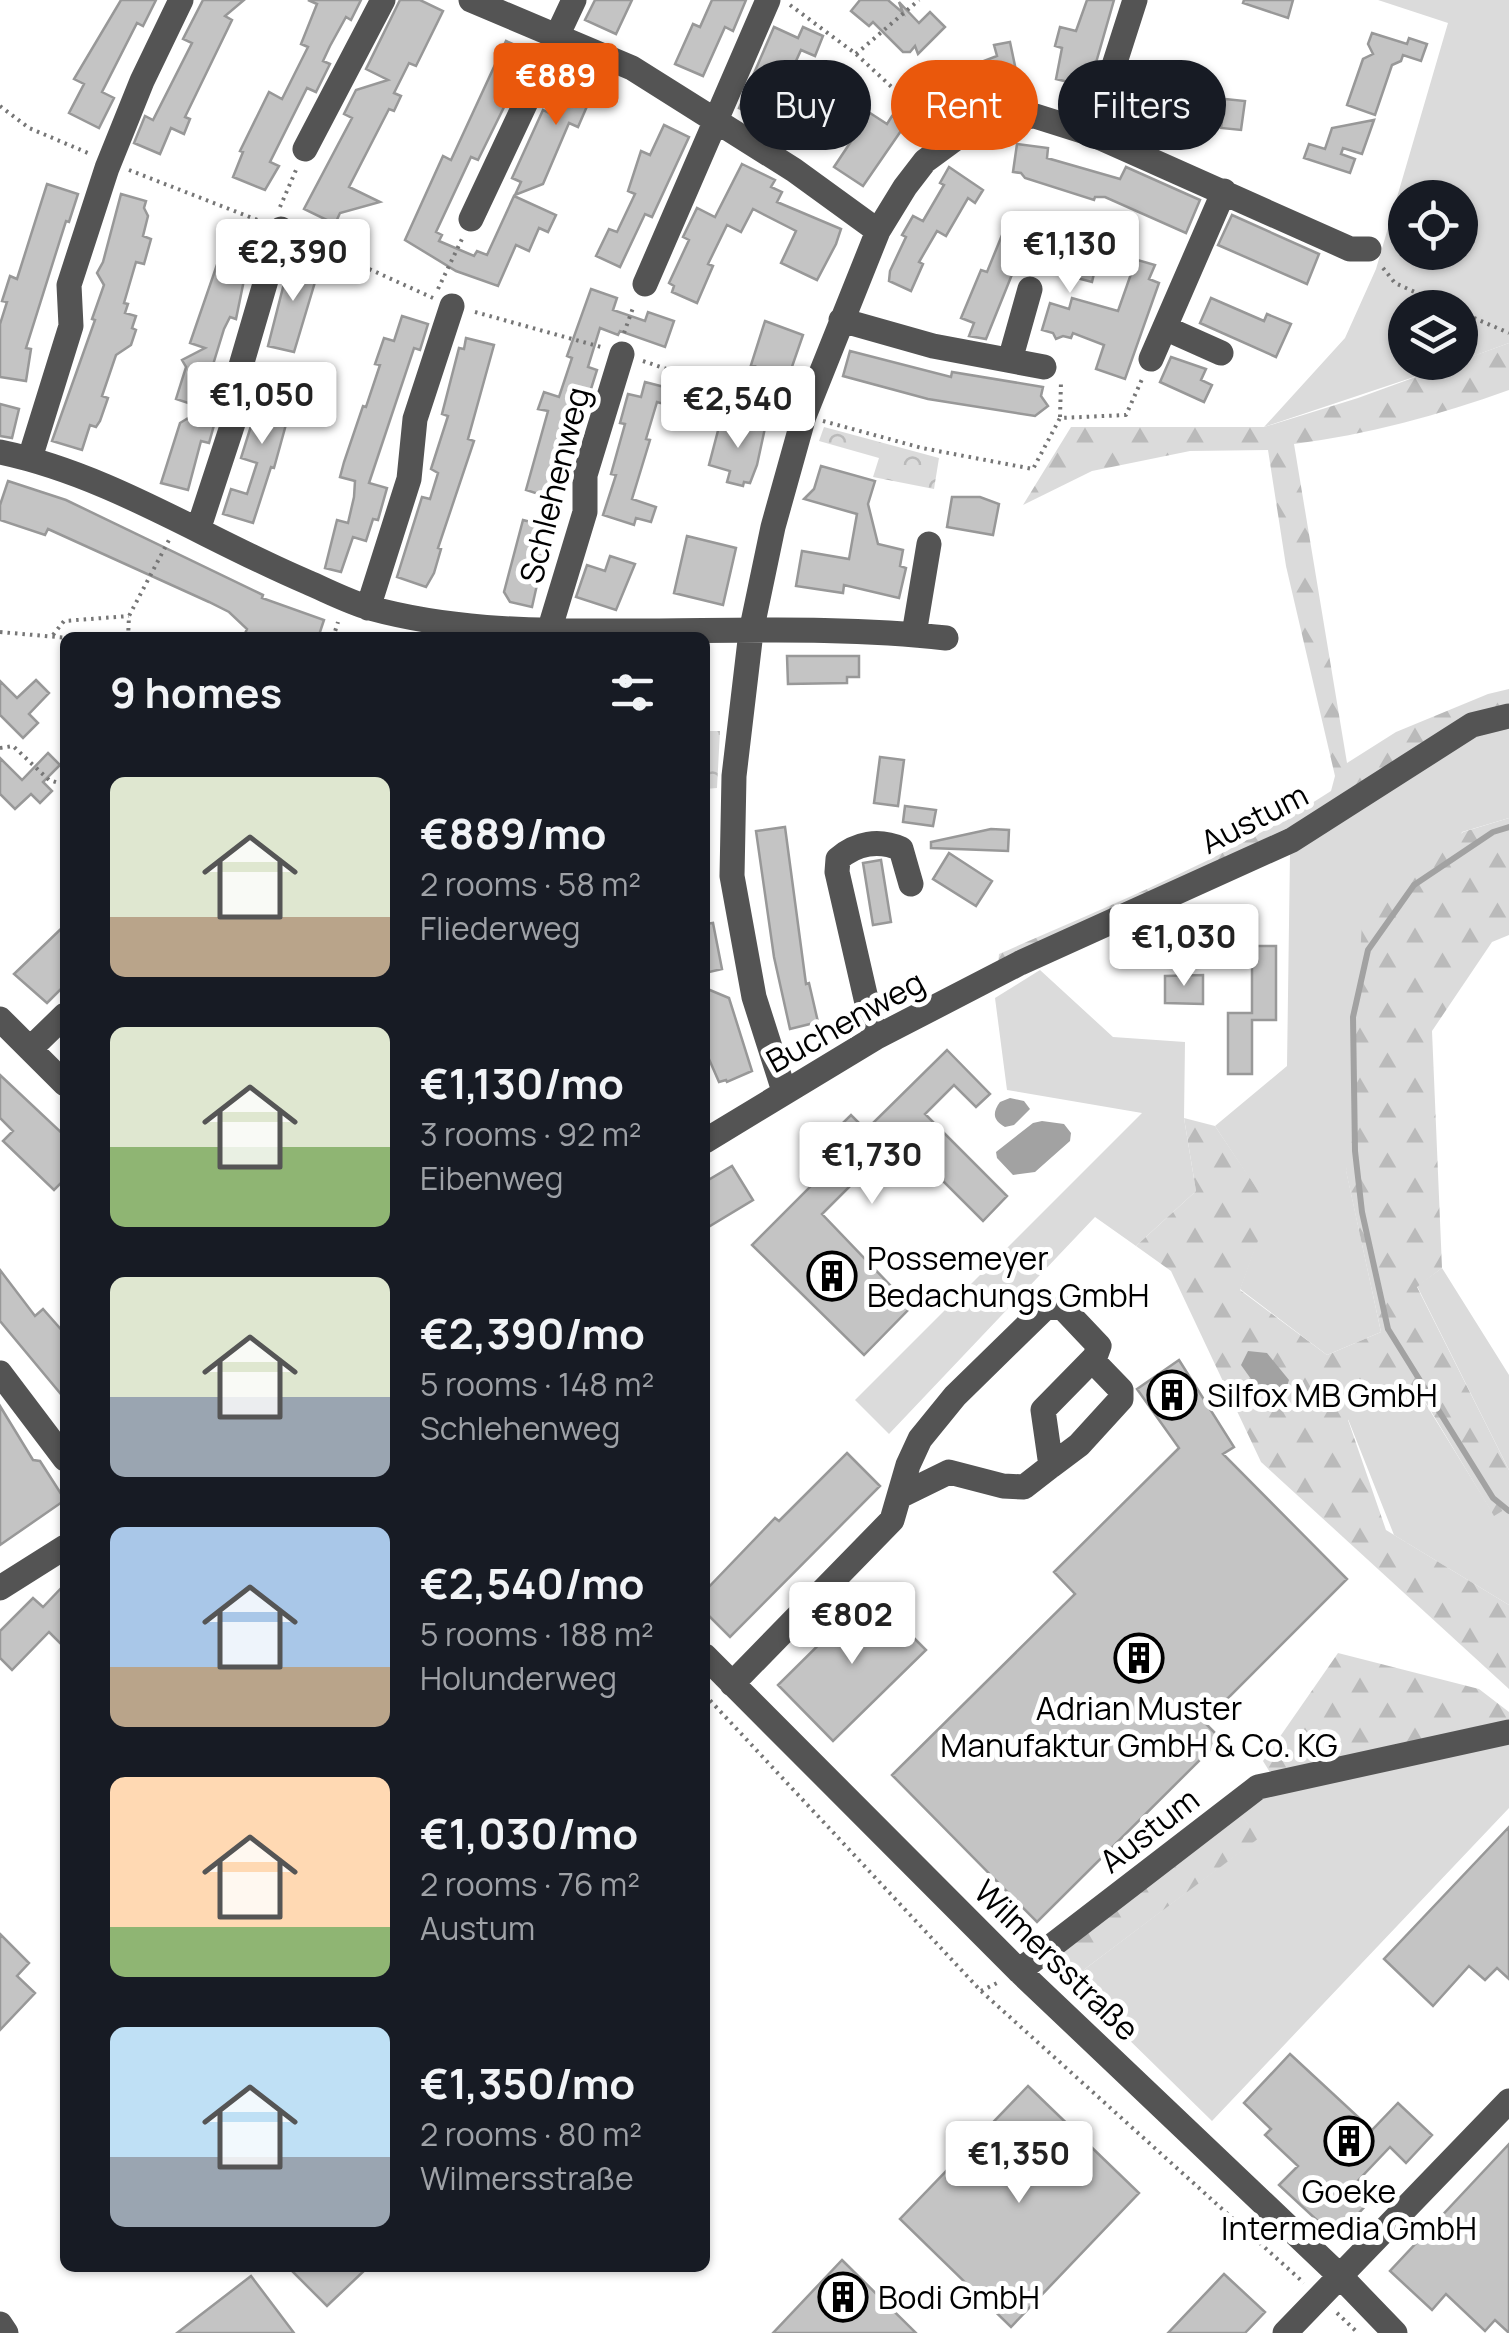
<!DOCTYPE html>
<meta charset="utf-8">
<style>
body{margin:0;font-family:Manrope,sans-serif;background:#242831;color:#f1f3f6;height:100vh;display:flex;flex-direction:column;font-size:38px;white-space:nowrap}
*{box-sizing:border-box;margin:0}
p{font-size:32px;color:#9ea1a6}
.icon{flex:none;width:55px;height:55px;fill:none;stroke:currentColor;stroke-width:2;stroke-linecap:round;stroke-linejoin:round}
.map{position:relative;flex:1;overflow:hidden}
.drawer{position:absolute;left:60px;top:632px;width:650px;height:1640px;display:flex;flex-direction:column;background:#171b24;border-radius:15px;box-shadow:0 2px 8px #0004}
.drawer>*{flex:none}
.hud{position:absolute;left:740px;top:60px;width:618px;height:90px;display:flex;gap:20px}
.controls{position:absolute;left:1388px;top:180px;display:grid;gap:20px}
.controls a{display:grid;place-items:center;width:90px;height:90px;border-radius:50%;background:#171b24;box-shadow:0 2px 8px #0004;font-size:50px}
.price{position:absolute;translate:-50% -85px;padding:0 22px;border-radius:10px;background:#fff;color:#222;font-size:32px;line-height:65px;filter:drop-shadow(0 2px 5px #0008)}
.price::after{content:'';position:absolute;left:50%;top:60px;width:30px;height:22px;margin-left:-15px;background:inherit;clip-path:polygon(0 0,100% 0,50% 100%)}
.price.selected{background:#ea580c;color:#fff}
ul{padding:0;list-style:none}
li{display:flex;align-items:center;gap:30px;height:250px;padding:0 50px}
li span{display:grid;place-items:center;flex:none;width:280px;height:200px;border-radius:15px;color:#555}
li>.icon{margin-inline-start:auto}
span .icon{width:120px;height:120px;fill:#fffc;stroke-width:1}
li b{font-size:42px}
h2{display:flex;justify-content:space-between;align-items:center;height:120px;padding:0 50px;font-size:42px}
.tag{padding:0 35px;border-radius:45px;background:#171b24;box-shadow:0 2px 8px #0004;font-size:35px;line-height:90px}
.tag.selected{background:#ea580c;color:#fff}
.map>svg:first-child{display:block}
.green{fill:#dbdbdb;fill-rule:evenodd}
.forest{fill:url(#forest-firs)}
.park{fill:url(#park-crowns)}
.water{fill:#a2a2a2}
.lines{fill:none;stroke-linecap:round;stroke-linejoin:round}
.stream{stroke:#a2a2a2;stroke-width:6}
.building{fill:#c4c4c4;stroke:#989898;stroke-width:2.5}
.path{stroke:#767676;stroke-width:4;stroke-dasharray:2.5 5;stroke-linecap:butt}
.minor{stroke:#545454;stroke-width:25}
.labels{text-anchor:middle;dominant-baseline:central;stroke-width:10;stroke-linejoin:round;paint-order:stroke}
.street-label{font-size:32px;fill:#000;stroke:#fff}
.poi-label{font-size:32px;fill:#000;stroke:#fff;text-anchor:start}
</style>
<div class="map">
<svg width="1509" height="2333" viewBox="0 0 1509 2333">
<defs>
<pattern id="forest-firs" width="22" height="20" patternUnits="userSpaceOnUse" patternTransform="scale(2.5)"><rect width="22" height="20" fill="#dbdbdb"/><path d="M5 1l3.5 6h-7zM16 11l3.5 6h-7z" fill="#bababa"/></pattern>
<pattern id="park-crowns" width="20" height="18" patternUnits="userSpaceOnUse" patternTransform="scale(2.5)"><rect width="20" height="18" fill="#dbdbdb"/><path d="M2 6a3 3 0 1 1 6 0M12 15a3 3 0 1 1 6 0" fill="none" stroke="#bababa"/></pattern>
</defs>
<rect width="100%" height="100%" fill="#fff"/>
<path class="green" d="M1378,0h131v343l-49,18v-53h-55v54l51,1 -192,64 81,-89 31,-69 72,-246zM1405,198h55v54h-55z
M1509,727v91l-47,14 -116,338 35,162 -54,23 -87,-66 29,-81 -54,-82 72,-60 3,-213 189,-119z
M1040,970l73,67 72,5 -1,76 12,73 -60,55 -41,-29 -206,217 -34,-34 287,-287 -135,-23 -12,-92z
M1442,1268l67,107v95l-92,-184z
M1416,1388l78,127 15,-8v98l-115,-70 -46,-116z
M1509,1732v76l-297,313 -143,-140 189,-143 -24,-32z"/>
<path class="forest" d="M1509,343v47c-70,25 -142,45 -215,54l53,319 49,-31 92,-38 21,-5v18l-215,118 -296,140 1,-11c112,-49 229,-96 332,-163l4,-15 -49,-210 -18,-116 -78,1 -98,20 -69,34 48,-78h193l94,-29z
M1509,818v117l-17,7 -60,89 10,237 -25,19 92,183v37l-15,9 -77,-128 -69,32 38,110 123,75v84l-248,-227 -90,-191 -35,-25 60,-55 -12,-73 31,8 55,82 -30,82 87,65 54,-23 -35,-161 16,-247 101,-92z
M1338,1653l141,36 30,23v11l-238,51 -8,-13z
M1234,1806l25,32 -190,143 -27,-27z"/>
<path class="park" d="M824,427l115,31 -5,31 -61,-12 6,-19 -60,-17z
M705,731h15l-3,57 -12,1z"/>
<path class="water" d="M1010,1098l14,3 6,8 -16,16 -9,2c-12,-7 -13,-14 -5,-25z
M1042,1121l22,3 7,9 -1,8 -35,31 -22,3 -16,-17 -1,-6 37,-29z
M1248,1351l19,2 22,27 -7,22 -21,-9 -20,-28z"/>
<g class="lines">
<path class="stream" d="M1509,827l-16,5 -79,53 -46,65 -15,67 2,134 7,61 26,117 105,169 16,13"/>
</g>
<path class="building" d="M121,0h35l-13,26 -6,-3 -35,69 12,6 -15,30 -30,-15 15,-29 -10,-5z
M203,0h41l-19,16 7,4 -47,97 5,2 -6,15 -13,-6 -11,26 -26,-11 11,-27 8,4 39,-77 -9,-4z
M308,0h53l-10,20 -5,-3 -16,29 -7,15 7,3 -14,28 -9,-4 -37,74 9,4 -14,24 -32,-13 10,-25 -3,-1 29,-59 13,7 26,-52 -7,-3 16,-40z
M400,0h20l23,11 -27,55 -7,-3 -15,30 7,3 -7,15 -5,-2 -40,78 31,15 -40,11 -5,11 -31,-15 48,-91 -8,-4 12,-24 32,-10 -22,-11z
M595,0h37l-16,34 -31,-14z
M712,0h34l-13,31 -8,-4 -22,49 -28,-12 18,-40 7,3z
M860,0h28l15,13 -4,-11 20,21 11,-11 15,15 -27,27 -3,-8 -5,6h-7l-30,-30 -4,4 -18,-15z
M1087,0h27l-25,87 -33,-8 6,-31 -7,-2 5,-19 16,4z
M1244,0h49l-5,18 -45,-15z
M774,27l24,11 5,-11 20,9 -8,20 -14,-6 -14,31 6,2 -19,41 -35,-16z
M1372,33l35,11 2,-6 18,6 -6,17 -18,-6 -2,6 -9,4 -17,50 -28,-10 16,-46 10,-5 -5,-10z
M506,41l25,11 -53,108 -7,-3 -35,75 6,3 -3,6 35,15 3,-5 10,4 27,-59 42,19 -8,17 -9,-4 -10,23 -13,-6 -18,41 -42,-15 -51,-31 38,-84 8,4z
M1010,42l9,43 -40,9 -40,14 -10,-26 68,-26 -3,-11z
M579,63l27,12 -11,24 -4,-2 -13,30 -9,-4 -26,61 -28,11 6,-13 -9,-4 31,-68 10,5z
M1225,99l20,2 -4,29 -20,-2z
M870,113l17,11 5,-8 13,9 -42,61 -29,-19z
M1374,120l-12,34 -19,-6 -2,6 14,5 -5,14 -46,-15 5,-14 16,5 7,-21z
M664,125l25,12 -37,80 -7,-3 -25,53 -24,-11 13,-27 8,3 18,-38 -7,-3 13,-40 9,4z
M1017,144l31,4 -1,10 73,21 6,-12 74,33 -14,33 -81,-36h-10l-1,3 -69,-22 -4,-5 -8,-1z
M742,164l33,16 -4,7 11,5 -5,10 64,27 -5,15 -19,36 -36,-17 15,-32 -43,-22 -12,23 -14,-7 -19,39 5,2 -16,37 -25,-11 2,-6 -5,-3 20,-43 -6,-3 14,-29 18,9z
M949,167l34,23 -8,13 -7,-5 -22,38 -9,-5 -18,31 4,2 -12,27 -22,-10 1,-10 16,-34 -4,-2 11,-19 10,5 21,-36 -4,-2z
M47,184l31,10 -9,28 -3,-1 -40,127 5,1 -5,32 -26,-4v-53l7,-22 -5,-1 8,-25 7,3z
M121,194l25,7 -2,7 4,8 -5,20 8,3 -7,25 -8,-2 -12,41 4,1 -3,9 11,3 -4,12 4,2 -5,15 -15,10 -14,41 6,2 -8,23 -4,6 -6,-2 -8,25 -30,-9 43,-121 -3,-1 12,-34 -7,-12 6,-11z
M1232,215l87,39 -12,30 -89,-39z
M231,224l15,5 -4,12 15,4 -12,30 -9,44 -6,-2 -6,12 -24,78 -24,-8 10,-32 -4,-7 23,-12 -15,-5z
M1050,228l19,5 -1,7 87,25 -6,14 10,4 -34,96 -29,-10 8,-24 -31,-12 -2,5 -8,-2 -7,3 -3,-6 -11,-3 8,-27 19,6 3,-11 46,13 13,-37 -34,-13 -5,21 -34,-9 1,-6 -31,-9 -11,16 -4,-2 -27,67 -17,-3 5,-13 -13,-5 20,-48 6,2 15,-37 25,10 6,-14 15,5z
M291,256l26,6 -2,10h3l-24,80 -26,-6z
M591,289l26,9 -4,12 32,11 3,-9 26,9 -9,26 -45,-16 -2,4 -18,-7 -12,39 9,3 -24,76 -5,-1 -17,53 -25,-8 22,-79 -10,-2 6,-17 15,5 13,-39 -5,-2z
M1211,298l53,23 3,-7 24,10 -15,33 -76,-34z
M402,316l26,8 -8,26 -6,-2 -45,135 18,5 -9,32 -5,-1 -7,22 -13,-4 -12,35 -16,-4 12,-48 11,3 6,-26 1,-16 -15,-4 4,-15 19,-56 3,1 14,-42 -5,-1 9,-26 10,3z
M765,321l38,14 -18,52 -33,-11 3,-10 -4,-1z
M466,338l28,7 -26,94 6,2 -36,107 3,1 -7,24 -8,14 -29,-10 25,-80 8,2 8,-26 -7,-4 17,-53 -6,-2 17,-66 5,1z
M850,351l101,26 1,-5 91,15 -2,9 7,10 -13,10 -107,-17 -85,-23z
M1171,357l35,12 -5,11 11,5 -8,17 -44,-20z
M266,378l30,10 -22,80 -3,-1 -18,56 -30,-9 8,-25 16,5 10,-31 -16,-5z
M645,382l27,7 -4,16 -11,-3 -11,37 4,1 -18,59 24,8 -5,15 -15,-4 -2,7 -31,-10 13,-40 -5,-1 14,-50 -5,-1 8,-29 13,3z
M0,404l19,5 -7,29 -12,-2z
M206,407l12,4 -9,32 -8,-2 -13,49 -27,-7 19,-60z
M744,422l21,6 -8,37 -7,18 -6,-1 -1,4 -16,-4 3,-11 -21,-6 11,-42 22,6z
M821,466l54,15 -7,23 10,40 25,6 -3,16 6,2 -7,30 -55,-13 -1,8 -47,-7 6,-35 47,8 8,-45 -53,-15 10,-10z
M8,481l58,19 197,95 -1,3 62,22 -6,18h-75l4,-9 -18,-17 -20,-10 -161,-73 -3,6 -45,-15v-15z
M952,497h28l19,7 -6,31 -46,-8z
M523,520l27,7 -18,80 -22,-5 -6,-10z
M687,536l49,12 -13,57 -49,-12z
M610,556l25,8 -19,46 -40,-13 11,-32 18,6z
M787,656h72v21h-12v6l-59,1z
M36,680l13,13 -20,21 9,9 -15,15 -23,-23v-34l17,17z
M48,753l12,12 -17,17 9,9 -12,12 -9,-9 -16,15 -15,-15v-36l22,22z
M880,757l24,3 -6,46 -24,-3z
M905,806l31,4 -3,16 -30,-4z
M785,827l21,157 3,-1 9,39 -28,7 -16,-72 -18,-126z
M991,829l18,1 -1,21 -77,-3v-6z
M949,853l43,28 -16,25 -43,-27z
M881,860l10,62 -18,3 -10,-62z
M713,923l9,46 -17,4v-49z
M65,925v60l-18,18 -33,-29z
M1252,946h24v74h-24v54h-24v-61h24z
M1203,975v29l-38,-1v-27z
M705,988l24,10 23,73 -25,11 -1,-2 -7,2 -14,-32z
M947,1050l43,44 -14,13 -22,-22 -29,29 82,82 -24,25 -84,-84 -77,77 89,93 -47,48 -112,-110 99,-99 -3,-4 -40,24 -4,-5 47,-46 15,15z
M0,1075l65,61v43l-11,11 -51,-49 10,-10 -13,-13z
M732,1166l21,34 -48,29v-47z
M0,1270l35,46 8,-7 22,25v65l-65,-78z
M1179,1360l55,87 -11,7 124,125 -143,143 17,17 -184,183 -145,-147 183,-181 -21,-22 125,-124 -42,-59z
M0,1406l33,54 7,1 25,39 -65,45z
M847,1453l33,33 -150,151 -25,-25v-21l70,-73 4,3z
M65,1584v64l-16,-16 -37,38 -12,-12v-27l33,-33 10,9z
M870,1594l56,56 -93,91 -55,-56z
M1509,1827v152l-12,-11 -12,12 -16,-14 -36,40 -49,-47z
M0,1934l29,29 -12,13 18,17 -35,37z
M1290,2054l82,76 26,-27 34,32 -26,28 -16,-16 -38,40 16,16 -32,35 -57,-53 19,-19 -33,-31 6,-6 -27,-26z
M1028,2086l111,107 -128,134 -111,-108z
M1509,2144v189l-14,-13 -10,11 -39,-37 -14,16 -42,-39z
M842,2260l74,73h-143z
M289,2268h78l-40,38z
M1224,2274l41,38 -20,21h-77z
M251,2276l43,57h-117z"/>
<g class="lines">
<path class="path" d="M790,5l66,49 79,73
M856,54l63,-54
M0,106l29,22 59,25
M129,170l131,51
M280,207l16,-37
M301,238l132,60
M1383,268l12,15 55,25
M438,289l24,-50
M475,312l126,35
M1460,312l49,21
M624,333l10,-28
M643,361l138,47
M1060,417l1,-35
M823,421l99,27 111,21 27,-51 66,-3 17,-38
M0,632l68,6
M53,635l11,-14 65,-5
M128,638l1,-22 41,-78
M333,638l5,-16
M0,748l13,-2 36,34 16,5
M705,1695l276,296 323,292
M981,1991l18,-9
M1337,2313l21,20"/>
<path class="minor" d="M471,0l161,68 162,102 84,61
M1092,134l43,-134
M305,149l78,-149
M471,219l103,-219
M645,284l123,-284
M841,320l92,26 111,21
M1165,328l56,25
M1151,359l73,-168
M1010,360l20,-71
M0,452c110,23 205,87 307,130 21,9 42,20 63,26 77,21 155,23 234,23 114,1 229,-6 342,7
M30,458l41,-132 -2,-41 38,-117 35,-87 39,-81
M198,530l42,-128v-33l41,-140
M368,608l41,-129 6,-60 37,-113
M549,631l36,-119v-37l37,-121
M914,634l15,-90
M0,1019l65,65
M875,1038l-38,-166 1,-13c18,-16 41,-20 63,-10l10,35
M30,1049l35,-34
M784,1091l-30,-94 -22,-121 2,-100 17,-144 22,-105 31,-111 74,-185 27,-44 20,-26 45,-33 28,-9 37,-3 57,18 258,115h19
M705,1141l170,-103 145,-75 272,-123 180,-115 37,-9
M0,1373l65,86
M1051,1466l28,-21 42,-46v-9l-29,-30
M0,1588l65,-41
M705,1656l314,315 323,307 53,55
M732,1684l160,-164 16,-55 12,-26 35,-43 92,-90 16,2 36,38 -4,11 -52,53 8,56 -27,21 -21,-1 -54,-14 -47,23
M1019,1971l239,-184 251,-55
M0,2324l6,9
M1285,2333l224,-232"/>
</g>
<defs>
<g id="building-ring" transform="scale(2.5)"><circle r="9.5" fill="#fff" stroke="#000" stroke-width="1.5"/><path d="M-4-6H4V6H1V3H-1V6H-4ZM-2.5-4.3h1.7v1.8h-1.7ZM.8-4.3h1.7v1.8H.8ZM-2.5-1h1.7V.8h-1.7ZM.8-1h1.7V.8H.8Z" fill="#000"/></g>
</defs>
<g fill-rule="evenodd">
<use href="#building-ring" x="832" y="1276"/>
<use href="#building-ring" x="1172" y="1395"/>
<use href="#building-ring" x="1139" y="1658"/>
<use href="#building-ring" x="1349" y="2141"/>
<use href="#building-ring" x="843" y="2297"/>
</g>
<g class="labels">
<g class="street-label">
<text transform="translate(554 485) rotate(-76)">Schlehenweg</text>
<text transform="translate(1254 818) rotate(-27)">Austum</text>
<text transform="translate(845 1021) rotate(-29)">Buchenweg</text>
<text transform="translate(1149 1830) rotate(-38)">Austum</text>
<text transform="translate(1057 1960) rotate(44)">Wilmersstraße</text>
</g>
<g class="poi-label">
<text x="867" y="1258">Possemeyer<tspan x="867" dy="37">Bedachungs GmbH</tspan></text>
<text x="1207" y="1395">Silfox MB GmbH</text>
<text x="1139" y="1708" text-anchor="middle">Adrian Muster<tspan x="1139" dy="37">Manufaktur GmbH &amp; Co. KG</tspan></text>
<text x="1349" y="2191" text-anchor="middle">Goeke<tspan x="1349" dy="37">Intermedia GmbH</tspan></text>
<text x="878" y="2297">Bodi GmbH</text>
</g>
</g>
</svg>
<div class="controls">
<a><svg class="icon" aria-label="locate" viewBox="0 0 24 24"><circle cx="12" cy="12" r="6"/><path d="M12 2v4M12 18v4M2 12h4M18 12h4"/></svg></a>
<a><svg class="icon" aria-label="layers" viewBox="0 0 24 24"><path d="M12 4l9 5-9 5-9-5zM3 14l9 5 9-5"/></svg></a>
</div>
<b class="price selected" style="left:556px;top:128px">€889</b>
<b class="price" style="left:1070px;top:296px">€1,130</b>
<b class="price" style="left:293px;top:304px">€2,390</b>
<b class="price" style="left:262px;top:447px">€1,050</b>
<b class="price" style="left:738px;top:451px">€2,540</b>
<b class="price" style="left:1184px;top:989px">€1,030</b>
<b class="price" style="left:872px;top:1207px">€1,730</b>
<b class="price" style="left:852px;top:1667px">€802</b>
<b class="price" style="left:1019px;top:2206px">€1,350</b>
<div class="hud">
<a class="tag">Buy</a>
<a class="tag selected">Rent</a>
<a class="tag">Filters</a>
</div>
<section class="drawer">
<h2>9 homes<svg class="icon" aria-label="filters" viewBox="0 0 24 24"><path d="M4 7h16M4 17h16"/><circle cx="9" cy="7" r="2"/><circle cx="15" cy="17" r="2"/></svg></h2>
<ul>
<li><span style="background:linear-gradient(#dfe7d0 70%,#b9a48a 0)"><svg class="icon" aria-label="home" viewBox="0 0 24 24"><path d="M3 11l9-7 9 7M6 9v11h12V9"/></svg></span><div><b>€889/mo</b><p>2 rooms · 58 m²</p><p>Fliederweg</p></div></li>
<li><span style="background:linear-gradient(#dfe7d0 60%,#8fb573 0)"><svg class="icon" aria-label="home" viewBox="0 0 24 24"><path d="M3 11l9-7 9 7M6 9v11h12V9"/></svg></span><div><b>€1,130/mo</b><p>3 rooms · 92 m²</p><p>Eibenweg</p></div></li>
<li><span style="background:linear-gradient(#dfe7d0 60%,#9aa5b1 0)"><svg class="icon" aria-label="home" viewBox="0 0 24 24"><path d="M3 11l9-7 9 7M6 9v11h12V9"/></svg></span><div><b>€2,390/mo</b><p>5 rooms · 148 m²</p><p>Schlehenweg</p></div></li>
<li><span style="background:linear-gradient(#a9c7e8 70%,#b9a48a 0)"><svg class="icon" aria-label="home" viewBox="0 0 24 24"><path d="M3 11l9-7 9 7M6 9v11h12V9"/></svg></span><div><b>€2,540/mo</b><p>5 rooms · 188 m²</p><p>Holunderweg</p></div></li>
<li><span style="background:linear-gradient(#ffd9b3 75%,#8fb573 0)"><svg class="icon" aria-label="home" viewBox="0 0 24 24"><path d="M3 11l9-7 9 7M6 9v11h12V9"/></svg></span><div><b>€1,030/mo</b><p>2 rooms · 76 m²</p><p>Austum</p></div></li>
<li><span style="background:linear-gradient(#bfe0f5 65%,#9aa5b1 0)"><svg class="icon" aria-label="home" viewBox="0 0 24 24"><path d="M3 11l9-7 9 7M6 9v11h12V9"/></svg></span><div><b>€1,350/mo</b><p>2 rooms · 80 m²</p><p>Wilmersstraße</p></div></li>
</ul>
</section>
</div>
